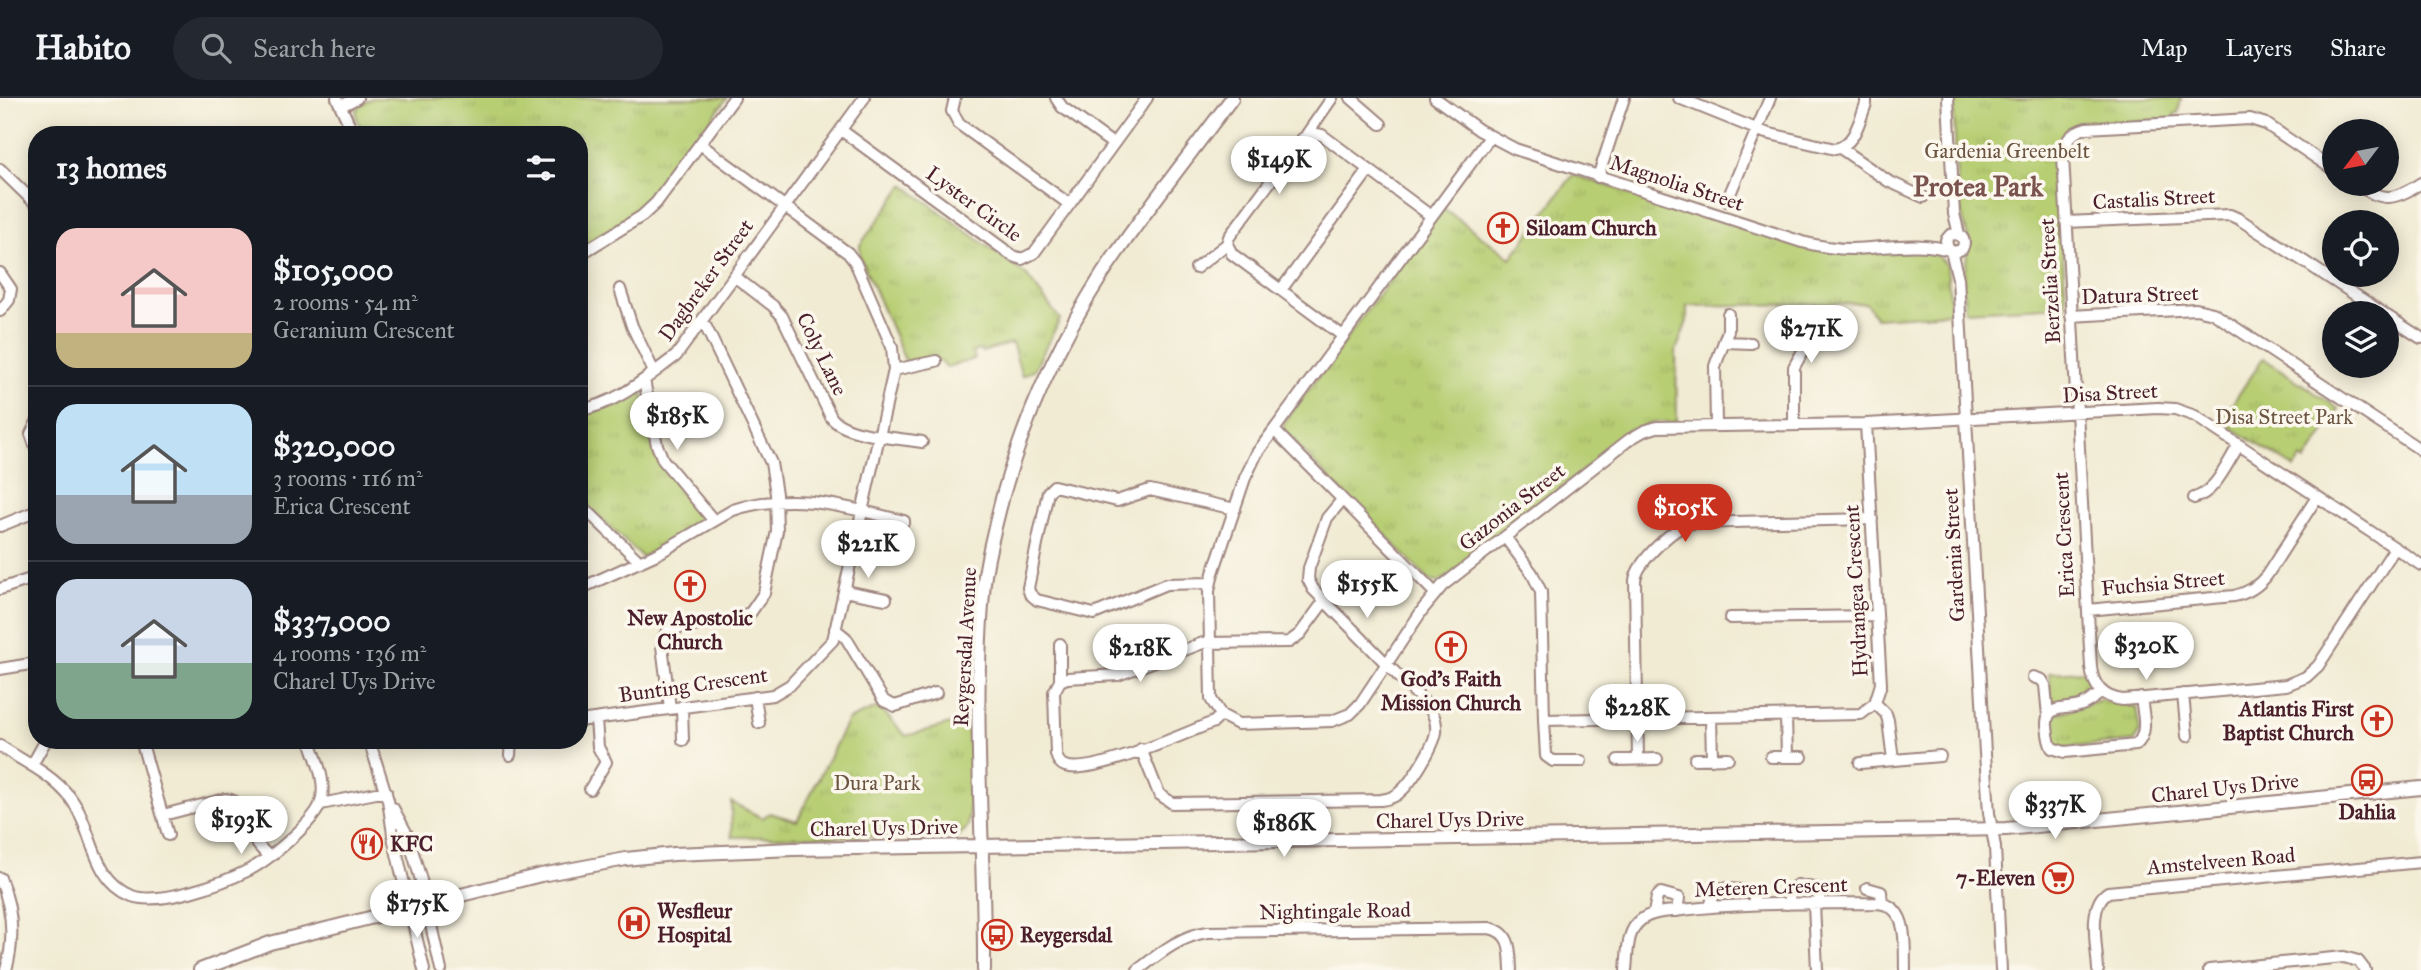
<!DOCTYPE html>
<meta charset="utf-8">
<style>
body{margin:0;font-family:"IM FELL Great Primer",serif;background:#242831;color:#f1f3f6;height:100vh;display:flex;flex-direction:column;font-size:26px;white-space:nowrap}
*{box-sizing:border-box;margin:0}
p{font-size:23px;color:#9ea1a6}
.icon{flex:none;width:38px;height:38px;fill:none;stroke:currentColor;stroke-width:2;stroke-linecap:round;stroke-linejoin:round}
.map{position:relative;flex:1;overflow:hidden}
.side{position:absolute;left:28px;top:28px;width:560px;height:623px;display:flex;flex-direction:column;background:#171b24;border-radius:28px;box-shadow:0 4px 18px #0003}
.side>*{flex:none}
.needle{width:46px;rotate:238deg}
.fabs{position:absolute;left:2322px;top:21px;display:grid;gap:14px}
.fabs a{display:grid;place-items:center;width:77px;height:77px;border-radius:50%;background:#171b24;box-shadow:0 4px 18px #0003;font-size:35px}
.price{position:absolute;translate:-50% -60px;padding:0 16px;border-radius:24px;background:#fff;color:#222;font-size:23px;line-height:46px;filter:drop-shadow(0 2px 4px #0008)}
.price::after{content:'';position:absolute;left:50%;top:42px;width:21px;height:16px;margin-left:-10px;background:inherit;clip-path:polygon(0 0,100% 0,50% 100%)}
.price.active{background:#c8321e;color:#fff}
ul{padding:0;list-style:none}
li{display:flex;align-items:center;gap:21px;height:175px;padding:0 28px}
li+li{border-top:2px solid #363941}
li span{display:grid;place-items:center;flex:none;width:196px;height:140px;border-radius:21px;color:#555}
li>.icon{margin-inline-start:auto}
span .icon{width:84px;height:84px;fill:#fffc;stroke-width:1}
li b{font-size:30px}
h2{display:flex;justify-content:space-between;align-items:center;height:84px;padding:0 28px;font-size:30px}
header{display:flex;align-items:center;gap:42px;box-sizing:border-box;height:98px;padding:0 35px;background:#171b24;border-bottom:2px solid #363941}
header strong{font-size:33px}
nav{display:flex;gap:38px;margin-inline-start:auto;font-size:24px}
.search{width:490px;height:63px;background:#242831;display:flex;align-items:center;gap:18px;box-sizing:border-box;padding:0 24px;border-radius:38px;color:#9ea1a6;font-size:26px}
.map>svg:first-child{display:block}
.grass{fill:url(#grass-tufts);stroke:#80764f;stroke-width:2}
.lines{fill:none;stroke-linecap:round;stroke-linejoin:round}
.minor-casing{stroke:#9e857f;stroke-width:14}
.major-casing{stroke:#9e857f;stroke-width:16}
.minor{stroke:#fff;stroke-width:10}
.major{stroke:#fff;stroke-width:12}
.labels{text-anchor:middle;dominant-baseline:central;stroke-width:7;stroke-linejoin:round;paint-order:stroke}
.park-label{font-size:21px;fill:#6b5441;stroke:#fbf7ec}
.street-label{font-size:21px;fill:#4a1f2b;stroke:#fbf7ec}
.poi-label{font-size:21px;font-weight:bold;fill:#4a1f2b;stroke:#fbf7ec;text-anchor:start}
.district-label{font-size:28px;font-weight:bold;fill:#7a524e;stroke:#fbf7ec}
</style>
<header>
<strong>Habito</strong>
<div class="search"><svg class="icon" aria-label="search" viewBox="0 0 24 24"><circle cx="10" cy="10" r="6"/><path d="M15 15l6 6"/></svg>Search here</div>
<nav><a>Map</a><a>Layers</a><a>Share</a></nav>
</header>
<div class="map">
<svg width="2421" height="872" viewBox="0 0 2421 872">
<defs>
<pattern id="grass-tufts" width="24" height="20" patternUnits="userSpaceOnUse" patternTransform="scale(1.75)"><rect width="24" height="20" fill="#b7ce73"/><path d="M3 7l-1-3M5 7V3M7 7l1-3M15 17l-1-3M17 17v-4M19 17l1-3" fill="none" stroke="#9fb064"/></pattern>
</defs>
<rect width="100%" height="100%" fill="#fbf7ec"/>
<filter id="ink" filterUnits="userSpaceOnUse"><feTurbulence type="fractalNoise" baseFrequency=".0143" numOctaves="2"/><feDisplacementMap in="SourceGraphic" scale="14" xChannelSelector="R" yChannelSelector="G"/><feConvolveMatrix kernelMatrix="1 2 1 2 8 2 1 2 1" color-interpolation-filters="sRGB"/></filter>
<filter id="wash" filterUnits="userSpaceOnUse"><feTurbulence type="fractalNoise" baseFrequency=".00686" numOctaves="4" result="noise"/><feDisplacementMap in="SourceGraphic" scale="28" xChannelSelector="R" yChannelSelector="G"/><feGaussianBlur stdDeviation="1.57" result="paint"/><feColorMatrix in="noise" values="0 0 0 0 0 0 0 0 0 0 0 0 0 0 0 0 0 1.4 0 .05"/><feComposite in="paint" operator="in"/></filter>
<g filter="url(#wash)">
<rect width="100%" height="100%" fill="#f1ebd3"/>
<path class="grass" d="M373,0h354l-78,104 -16,13 -54,33v-113h-215c-10,-20 -14,-27 9,-37z
M1953,0h228l-3,15 -4,1 1,5 -87,5 -27,19 -4,17 9,146 -101,5 -2,-29 6,-41 -11,-40z
M1573,77l229,72 51,6 78,-3 16,15 4,48 -75,5 -10,-15 -179,3v15l-11,30 1,71h-22l-20,8 -190,149 -7,3 -8,-1 -146,-149v-9l159,-215 68,50z
M904,87l122,90 34,44 -26,51 -12,6 -10,-33 -30,9 -1,-2 -8,2 2,7 -28,8c-17,-16 -22,-4 -42,-7l-45,-103v-12z
M2263,260l76,51 -34,53 -4,-3 -6,9 -74,-47z
M637,292l6,4 12,62 49,60 -3,7 -59,34 -60,-56 -2,-11 7,-15 -3,-17 -5,1v-44l22,-5z
M2084,573l7,20 -1,5c-11,7 -27,13 -39,5l-2,-28z
M2101,602c11,3 27,3 35,7l4,25 -5,9 -74,7 -9,-8v-23l3,-3z
M879,609l27,29 63,-17 3,53 -4,55 -10,9 -226,1 -1,-35 31,16 8,-5 27,8 51,-101z"/>
</g>
<g filter="url(#ink)">
<g class="lines">
<g class="minor-casing">
<path id="minor" d="M337,0l17,37
M955,0l-3,13 7,13 110,80
M1056,0l6,9 51,37
M1351,0l30,26
M1435,0l44,32 36,19 287,93c16,4 32,7 49,7 35,-1 71,-9 104,3l7,-3c5,-9 -1,-17 -12,-14l-4,5 2,9
M1679,0l87,35 69,16c20,-4 24,-28 31,-45v-6
M1948,0l6,116 5,20
M341,8l16,-8
M841,32l172,126 9,3 12,-6 113,-155
M1307,36l25,-36
M1490,39l-233,316 -12,25 -32,95 -4,18 2,108 10,16 17,9 94,-3 18,-7 10,-10 63,-95 19,-23 188,-147 14,-8 13,-4 209,-3 292,-16 17,1 20,7 226,149
M1840,50l48,33 35,16
M0,71l37,36
M2334,72l-68,-46 -16,-5 -164,9c-15,4 -22,14 -23,28l28,511c2,19 12,31 32,33l163,-15 20,-8 12,-11 77,-118
M1598,79l26,-79
M2356,86c27,18 38,17 65,-1
M1727,103l43,-103
M2066,124l164,-7 9,4 144,94
M1951,153l7,27 27,475 4,60 6,34 6,123
M579,157l63,-39 14,-13 78,-105
M1196,170l31,-24
M0,175l11,16 -2,11 -9,11
M734,178l39,30 9,10 49,101c13,19 69,21 91,25
M620,191l12,37 22,46
M1281,192l88,-120
M2071,218l125,-7 17,4 208,137
M2387,218l34,22
M1343,238l-111,-82 -5,-10 2,-7 73,-98 9,-6 11,2 109,81
M1808,243h30
M1724,244l27,1
M894,272l42,-9
M644,282l13,65 6,15 51,61
M579,312c37,-5 68,-33 97,-54l188,-258
M37,324l-6,12 6,17
M1794,326v-57l19,-34 1,-21
M1716,327l-1,-59 13,-35v-17
M1274,332l161,163
M2194,400c22,-6 33,-35 45,-53
M579,405l61,59
M0,428l37,-15
M1505,439l27,36 9,19 3,128 317,-6 14,-11 6,-19 -15,-260
M1210,485l-44,1 -72,30 -57,-14 -7,-6 -2,-6 20,-96 6,-6 63,15 33,-11 85,19
M0,491l37,-12
M579,491l80,-36 74,-43c61,-20 112,-3 171,11
M844,493l42,8
M2088,512l146,-14c14,-3 24,-9 33,-21l50,-78
M1730,520l147,-2
M835,531l11,9 38,63 11,5 41,-13
M1060,546v37l-6,11 2,62c1,5 3,10 9,12 27,10 120,-33 149,-44l7,-7
M0,571l37,-6
M2033,579l9,3 3,5 3,31
M1060,583l7,-3 51,-3 85,-32 86,-1 11,-8 25,-34
M2102,594c-7,5 -13,10 -20,13 -14,6 -36,-2 -35,20 1,9 1,16 5,23l13,4 71,-7c13,-12 7,-31 5,-47
M2183,596l4,42
M755,599l4,26
M1875,605l11,11 2,6 5,40
M682,608l1,34
M670,610l-8,-62c0,-10 4,-15 13,-18l57,-7 19,-9 13,-19 13,-62 -1,-37 -5,-31 -65,-136 -6,-5
M1786,618l1,41
M1711,619l1,42
M1544,622l2,36 7,5h28
M579,623l194,-26 17,-10 43,-45 61,-270 -2,-23 -37,-85 -7,-9 -148,-109
M141,642l27,95
M225,642l9,3 10,-3
M369,642l19,60 6,41 30,129
M0,648c24,16 50,27 69,50 25,31 21,83 63,100 27,10 91,-13 117,-26 18,-9 67,-49 72,-68 6,-20 -5,-43 -11,-62
M1141,651l18,45 13,9 209,-3c8,-1 15,-3 20,-9 11,-9 33,-45 35,-59 1,-10 -2,-18 -8,-26l-115,-117 -5,-10 1,-11 18,-50 15,-18
M510,657l1,-15
M1771,659h31
M1638,661l-3,-179c3,-19 38,-52 56,-57l181,-4
M1695,661l33,-1
M1618,662l39,-1
M1860,665l80,-7
M32,667l14,-25
M590,691l16,-27 -8,-15 -2,-28
M321,706l65,-13
M393,710l15,28 13,44 20,90
M163,717l62,-16c20,1 18,20 25,34 4,9 12,16 18,23
M0,780c12,29 15,61 6,92
M1867,790l14,4 1,11
M1787,806l5,-15 5,-4 21,4 3,15
M1814,806l3,66
M1710,809l4,-14 6,-5 30,3 4,5v8
M1654,815l3,-16 4,-4 18,5 -2,13
M1138,872c22,-17 42,-34 70,-38l281,-4c23,4 21,24 22,42
M1626,872c2,-17 0,-39 15,-50 11,-9 28,-8 41,-10 65,-8 130,-6 195,-7 33,2 27,43 28,67
M2098,872c-1,-23 -11,-65 10,-78l313,-30
M2209,872l135,-13 14,4 7,9"/>
</g>
<g class="major-casing">
<path id="major" d="M200,872l70,-27 271,-68 85,-16 48,-5 119,-5 1213,-20 415,-41
M984,872c1,-128 -13,-259 0,-387 3,-29 12,-59 19,-88 22,-78 56,-154 100,-222 40,-60 86,-117 129,-175"/>
</g>
<use href="#minor" class="minor"/>
<use href="#major" class="major"/>
</g>
</g>
<defs>
<g id="church-ring" transform="scale(1.575)"><circle r="9.5" fill="#fbf7ec" stroke="#c8321e" stroke-width="1.5"/><path d="M-1.2-6h2.4v3.5h3.3v2.4h-3.3V6h-2.4V-.1h-3.3v-2.4h3.3Z" fill="#c8321e"/></g>
<g id="bus-ring" transform="scale(1.575)"><circle r="9.5" fill="#fbf7ec" stroke="#c8321e" stroke-width="1.5"/><path d="M-5-6H5V4H4V6H2V4H-2V6H-4V4H-5ZM-3.5-4V0h7V-4ZM-3.5 1.2v1.5H-2V1.2ZM2 1.2v1.5H3.5V1.2Z" fill="#c8321e"/></g>
<g id="restaurant-ring" transform="scale(1.575)"><circle r="9.5" fill="#fbf7ec" stroke="#c8321e" stroke-width="1.5"/><path d="M-5-6h1v4h1v-4h1v4h1v-4h1v5L-1.5 .5V6h-2V.5L-5-1ZM5-6V6H3V1.5H1.5Q1.5-4 5-6Z" fill="#c8321e"/></g>
<g id="supermarket-ring" transform="scale(1.575)"><circle r="9.5" fill="#fbf7ec" stroke="#c8321e" stroke-width="1.5"/><path d="M-6-5.5h2.5l.6 2H6L4.5 2H-2.5L-4.4-4H-6ZM-1.5 3.2a1.3 1.3 0 1 0 .1 0ZM3 3.2a1.3 1.3 0 1 0 .1 0Z" fill="#c8321e"/></g>
<g id="hospital-ring" transform="scale(1.575)"><circle r="9.5" fill="#fbf7ec" stroke="#c8321e" stroke-width="1.5"/><path d="M-5-5h3v3.5h4V-5h3V5h-3V1.5h-4V5h-3Z" fill="#c8321e"/></g>
</defs>
<g fill-rule="evenodd">
<use href="#church-ring" x="1503" y="130"/>
<use href="#church-ring" x="690" y="488"/>
<use href="#church-ring" x="1451" y="549"/>
<use href="#church-ring" x="2377" y="623"/>
<use href="#bus-ring" x="2367" y="682"/>
<use href="#restaurant-ring" x="367" y="746"/>
<use href="#supermarket-ring" x="2058" y="780"/>
<use href="#hospital-ring" x="634" y="825"/>
<use href="#bus-ring" x="997" y="837"/>
</g>
<g class="labels">
<g class="park-label">
<text x="2007" y="53">Gardenia Greenbelt</text>
<text x="2284" y="319">Disa Street Park</text>
<text x="877" y="685">Dura Park</text>
</g>
<g class="street-label">
<text transform="translate(1677 85) rotate(18)">Magnolia Street</text>
<text transform="translate(2154 101) rotate(-3)">Castalis Street</text>
<text transform="translate(974 106) rotate(36)">Lyster Circle</text>
<text transform="translate(706 182) rotate(-54)">Dagbreker Street</text>
<text transform="translate(2050 183) rotate(-93)">Berzelia Street</text>
<text transform="translate(2140 197) rotate(-2)">Datura Street</text>
<text transform="translate(822 256) rotate(64)">Coly Lane</text>
<text transform="translate(2110 295) rotate(-3)">Disa Street</text>
<text transform="translate(1512 409) rotate(-38)">Gazonia Street</text>
<text transform="translate(2064 437) rotate(-93)">Erica Crescent</text>
<text transform="translate(1954 457) rotate(-93)">Gardenia Street</text>
<text transform="translate(2163 485) rotate(-5)">Fuchsia Street</text>
<text transform="translate(1856 493) rotate(-93)">Hydrangea Crescent</text>
<text transform="translate(965 549) rotate(-87)">Reygersdal Avenue</text>
<text transform="translate(693 587) rotate(-8)">Bunting Crescent</text>
<text transform="translate(2225 690) rotate(-6)">Charel Uys Drive</text>
<text transform="translate(1450 722) rotate(-1)">Charel Uys Drive</text>
<text transform="translate(884 730) rotate(-1)">Charel Uys Drive</text>
<text transform="translate(2221 763) rotate(-5)">Amstelveen Road</text>
<text transform="translate(1771 789) rotate(-2)">Meteren Crescent</text>
<text transform="translate(1335 813) rotate(-1)">Nightingale Road</text>
</g>
<g class="poi-label">
<text x="1526" y="130">Siloam Church</text>
<text x="690" y="520" text-anchor="middle">New Apostolic<tspan x="690" dy="24">Church</tspan></text>
<text x="1451" y="581" text-anchor="middle">God's Faith<tspan x="1451" dy="24">Mission Church</tspan></text>
<text x="2354" y="611" text-anchor="end">Atlantis First<tspan x="2354" dy="24">Baptist Church</tspan></text>
<text x="2367" y="714" text-anchor="middle">Dahlia</text>
<text x="390" y="746">KFC</text>
<text x="2035" y="780" text-anchor="end">7-Eleven</text>
<text x="657" y="813">Wesfleur<tspan x="657" dy="24">Hospital</tspan></text>
<text x="1020" y="837">Reygersdal</text>
</g>
<g class="district-label">
<text x="1978" y="88">Protea Park</text>
</g>
</g>
</svg>
<div class="fabs">
<a><svg class="needle" viewBox="-14 -14 28 28"><path d="M0-13l5 13h-10z" fill="#e53935"/><path d="M0 13l5-13h-10z" fill="#9ea1a6"/></svg></a>
<a><svg class="icon" aria-label="locate" viewBox="0 0 24 24"><circle cx="12" cy="12" r="6"/><path d="M12 2v4M12 18v4M2 12h4M18 12h4"/></svg></a>
<a><svg class="icon" aria-label="layers" viewBox="0 0 24 24"><path d="M12 4l9 5-9 5-9-5zM3 14l9 5 9-5"/></svg></a>
</div>
<b class="price" style="left:1279px;top:98px">$149K</b>
<b class="price" style="left:1811px;top:267px">$271K</b>
<b class="price" style="left:677px;top:354px">$185K</b>
<b class="price active" style="left:1685px;top:446px">$105K</b>
<b class="price" style="left:868px;top:482px">$221K</b>
<b class="price" style="left:1367px;top:522px">$155K</b>
<b class="price" style="left:2146px;top:584px">$320K</b>
<b class="price" style="left:1140px;top:586px">$218K</b>
<b class="price" style="left:1637px;top:646px">$228K</b>
<b class="price" style="left:2055px;top:743px">$337K</b>
<b class="price" style="left:241px;top:758px">$193K</b>
<b class="price" style="left:1284px;top:761px">$186K</b>
<b class="price" style="left:417px;top:842px">$175K</b>
<section class="side">
<h2>13 homes<svg class="icon" aria-label="filters" viewBox="0 0 24 24"><path d="M4 7h16M4 17h16"/><circle cx="9" cy="7" r="2"/><circle cx="15" cy="17" r="2"/></svg></h2>
<ul>
<li><span style="background:linear-gradient(#f6c9c9 75%,#c2b280 0)"><svg class="icon" aria-label="home" viewBox="0 0 24 24"><path d="M3 11l9-7 9 7M6 9v11h12V9"/></svg></span><div><b>$105,000</b><p>2 rooms · 54 m²</p><p>Geranium Crescent</p></div></li>
<li><span style="background:linear-gradient(#bfe0f5 65%,#9aa5b1 0)"><svg class="icon" aria-label="home" viewBox="0 0 24 24"><path d="M3 11l9-7 9 7M6 9v11h12V9"/></svg></span><div><b>$320,000</b><p>3 rooms · 116 m²</p><p>Erica Crescent</p></div></li>
<li><span style="background:linear-gradient(#c9d6e8 60%,#7fa58c 0)"><svg class="icon" aria-label="home" viewBox="0 0 24 24"><path d="M3 11l9-7 9 7M6 9v11h12V9"/></svg></span><div><b>$337,000</b><p>4 rooms · 136 m²</p><p>Charel Uys Drive</p></div></li>
</ul>
</section>
</div>
